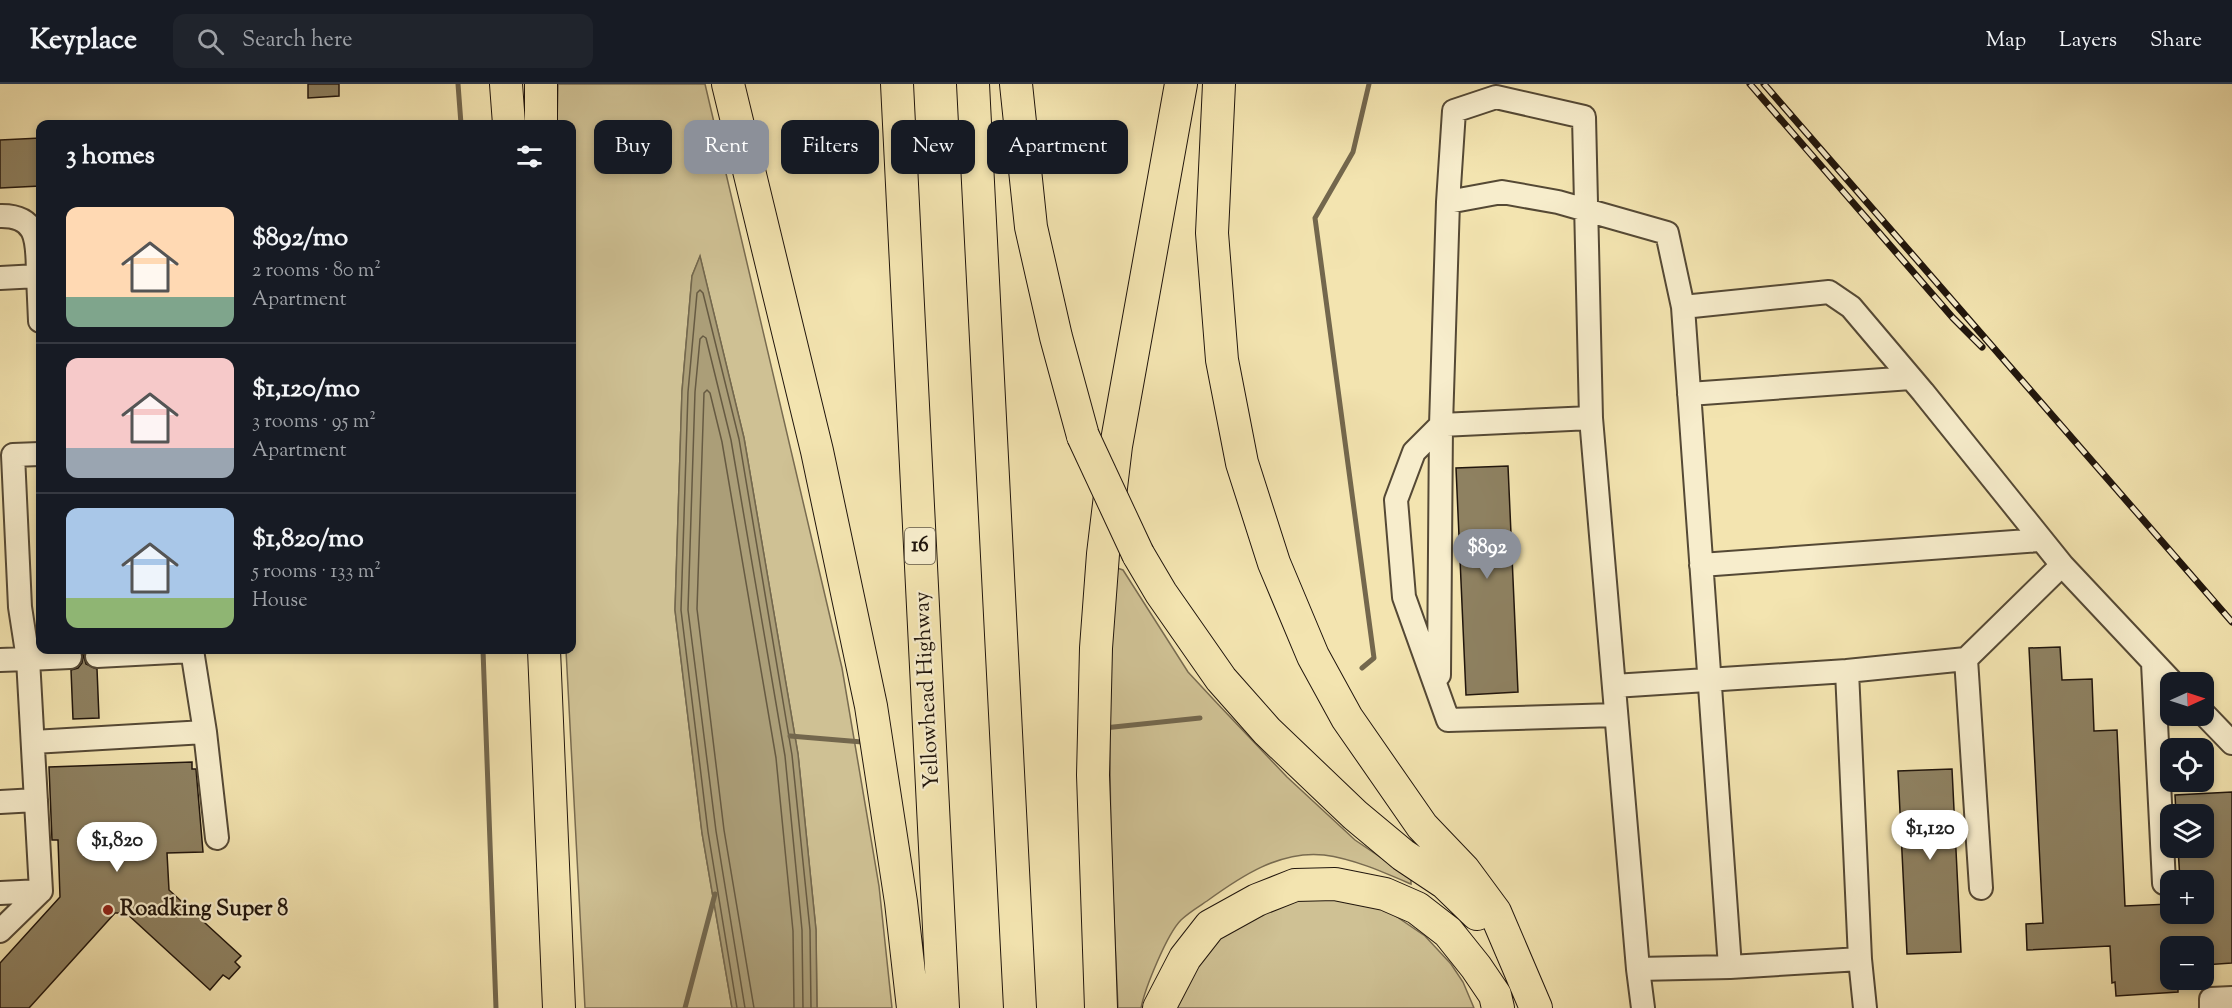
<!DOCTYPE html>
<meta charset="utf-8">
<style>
body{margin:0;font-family:"Sorts Mill Goudy",serif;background:#20242c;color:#f1f3f6;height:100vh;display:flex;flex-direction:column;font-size:22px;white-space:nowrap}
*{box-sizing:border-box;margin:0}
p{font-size:20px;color:#9ea1a6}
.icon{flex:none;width:33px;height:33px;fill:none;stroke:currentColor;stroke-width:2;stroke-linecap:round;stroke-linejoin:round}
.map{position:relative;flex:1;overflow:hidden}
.details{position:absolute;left:36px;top:36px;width:540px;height:534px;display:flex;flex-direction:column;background:#171b24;border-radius:12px;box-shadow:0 3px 9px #0003}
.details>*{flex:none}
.banner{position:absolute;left:594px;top:36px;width:570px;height:54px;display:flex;gap:12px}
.needle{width:39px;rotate:87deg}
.controls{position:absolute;left:2160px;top:588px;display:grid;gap:12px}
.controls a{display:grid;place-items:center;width:54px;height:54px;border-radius:12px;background:#171b24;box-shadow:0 3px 9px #0003;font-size:30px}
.price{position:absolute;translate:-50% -51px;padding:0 14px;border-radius:21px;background:#fff;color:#222;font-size:20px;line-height:39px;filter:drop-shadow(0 2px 3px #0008)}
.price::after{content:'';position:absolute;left:50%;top:36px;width:18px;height:14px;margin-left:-9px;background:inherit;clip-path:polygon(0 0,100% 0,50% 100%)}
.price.selected{background:#8c9099;color:#fff}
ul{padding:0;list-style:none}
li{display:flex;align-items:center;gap:18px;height:150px;padding:0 30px}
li+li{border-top:2px solid #363941}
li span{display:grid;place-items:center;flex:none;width:168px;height:120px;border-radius:12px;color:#555}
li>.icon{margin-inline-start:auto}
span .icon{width:72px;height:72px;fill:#fffc;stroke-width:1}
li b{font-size:26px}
h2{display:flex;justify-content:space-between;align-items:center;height:72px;padding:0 30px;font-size:26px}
.tag{padding:0 21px;border-radius:12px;background:#171b24;box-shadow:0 3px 9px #0003;font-size:21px;line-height:54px}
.tag.selected{background:#8c9099;color:#fff}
header{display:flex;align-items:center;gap:36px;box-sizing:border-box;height:84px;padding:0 30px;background:#171b24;border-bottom:2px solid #363941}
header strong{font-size:28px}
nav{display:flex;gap:33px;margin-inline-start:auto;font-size:21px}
.search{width:420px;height:54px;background:#20242c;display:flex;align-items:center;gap:15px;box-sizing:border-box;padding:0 21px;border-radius:12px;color:#9ea1a6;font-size:22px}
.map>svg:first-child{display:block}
.green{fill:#cfc194;stroke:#786b50;stroke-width:1.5}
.water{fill:#ab9e78;stroke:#73674d;stroke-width:1.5}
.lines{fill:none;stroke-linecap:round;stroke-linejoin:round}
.shore{stroke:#665a42;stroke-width:1.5}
.stream{stroke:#73674d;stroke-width:5}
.building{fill:#8e8161;stroke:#20150c;stroke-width:1.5}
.minor-casing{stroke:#554935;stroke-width:26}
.highway-casing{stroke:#20150c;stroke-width:34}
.minor{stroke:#f7edcc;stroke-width:22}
.highway{stroke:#f3e4b0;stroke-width:32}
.rail-casing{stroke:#20150c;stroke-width:7}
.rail{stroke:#f7edcc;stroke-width:4.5;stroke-dasharray:14;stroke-linecap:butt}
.highway-bridge-casing{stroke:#20150c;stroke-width:34;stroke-linecap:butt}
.highway-bridge{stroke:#f3e4b0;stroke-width:32}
.poi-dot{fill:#8f2418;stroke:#f7edcc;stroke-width:2}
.labels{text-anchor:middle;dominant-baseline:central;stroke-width:4.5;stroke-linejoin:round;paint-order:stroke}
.shield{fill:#f7edcc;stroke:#605646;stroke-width:1.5}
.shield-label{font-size:21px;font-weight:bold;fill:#20150c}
.street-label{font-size:22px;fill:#20150c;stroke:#f7edcc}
.poi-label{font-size:22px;font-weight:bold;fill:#20150c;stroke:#f7edcc;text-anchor:start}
</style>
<header>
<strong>Keyplace</strong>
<div class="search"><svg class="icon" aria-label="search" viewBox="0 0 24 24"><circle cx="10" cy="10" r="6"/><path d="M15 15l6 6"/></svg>Search here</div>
<nav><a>Map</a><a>Layers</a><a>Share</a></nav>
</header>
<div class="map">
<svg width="2232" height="924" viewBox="0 0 2232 924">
<rect width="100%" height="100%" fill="#f3e4b0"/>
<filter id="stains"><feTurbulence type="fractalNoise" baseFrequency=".00333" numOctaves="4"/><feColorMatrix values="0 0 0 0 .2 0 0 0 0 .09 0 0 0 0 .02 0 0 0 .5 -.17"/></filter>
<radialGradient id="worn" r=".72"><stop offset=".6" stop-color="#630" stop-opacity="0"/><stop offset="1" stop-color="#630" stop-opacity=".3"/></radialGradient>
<path class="green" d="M558,0h147l137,584 37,218 13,122h-75l-1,-78 -18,-176 -54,-316 -44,-181 -8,19 -10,115 -7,219 27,223 30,175h-147l-19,-358h6v-526h-15z
M1114,483l9,3 65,102 26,28 73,77 68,63 56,38v6c-28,-12 -57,-25 -87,-29 -44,-5 -84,22 -117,46 -9,6 -19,12 -26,19 -14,14 -36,68 -40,88h-23l-7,-158 -2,-176z
M1292,811l83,7 50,34 26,28 12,18 11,26h-304l43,-70z"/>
<path class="water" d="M700,172l44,182 54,316 18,176 1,78h-85l-30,-175 -27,-223 7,-219 10,-115z"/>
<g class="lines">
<path class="shore" d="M737,924l-29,-176 -27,-222 7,-218 9,-99 3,-3 3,3 36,146 53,316 18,175 1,78
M745,924l-29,-177 -28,-221 7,-218 5,-53 3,-3 3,2 25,102 54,316 17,174 1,78
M754,924l-30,-178 -27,-221 7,-216 3,-3 3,3 12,49 54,316 17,173 1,77"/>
<path class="stream" d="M458,0l3,40
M483,566l13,358
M1362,584l12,-10 -59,-440 38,-66 16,-68
M1104,644l96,-10
M790,652l72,6
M685,924l30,-114"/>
</g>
<path class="building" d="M308,0h31v12l-31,2z
M40,54v48l-40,2v-48z
M1508,382l10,226 -52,3 -10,-227z
M2060,563l2,33 30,-1 2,52 23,-1 8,176 45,-2v10h34v-34h-24l-2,-32h26v-34h-28l-1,-19 57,-3v171l-28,2v-19h-34v34h8v12l-62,4 -1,-14 -3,1 -2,-37 -83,4 -1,-26 17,-1 -14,-275z
M81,566h4l-1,7 2,7 11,5 2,49 -26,1 -2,-49 7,-2 4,-5 1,-7z
M192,678v7h4l7,83 -36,1 2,37 72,66 -6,6 5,5 -11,12 -6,-4 -13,15 -84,-77h-11l-86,95h-29v-45l60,-66 -2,-57h-6l-3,-73z
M1952,685l9,183 -54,2 -9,-183z"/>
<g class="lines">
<g class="minor-casing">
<path id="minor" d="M1448,118l6,-91 42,-14 88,20 7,301 -150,7 7,-223 54,-10 56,10 109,31 16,74 146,-15 22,15 72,85 139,173
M0,132c41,-1 37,30 38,60l-38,2
M40,192h-2l2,45
M1683,223l47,660 130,-8
M1689,310l222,-16
M1591,334l47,551 92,-2
M1441,341l-27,27 -18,48 8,97 44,123 168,-5
M40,370l-27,1 7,152 8,52 42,-2
M1701,481l339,-25
M192,566l13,82 12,106
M97,572l95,-5
M1966,575l15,229
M0,576l28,-1 13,232 -41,40
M2153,579l11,220
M1439,591l2,-250
M1614,602l233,-15
M2204,630l28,29
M33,658l172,-10
M0,718l36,-2
M0,809l41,-2
M1638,885l5,39
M1865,924l-5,-49 -13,-288 119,-12 96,-94 110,117
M2211,924v-9l21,-1"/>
</g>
<g class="highway-casing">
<path id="highway" d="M506,0l3,40
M728,0l89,367 54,255 30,196 12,106
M897,0l46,924
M973,0l47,924
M1016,0l15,143 25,110 27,99
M1219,0l-7,149 10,127 20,103 32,100 39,93 34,62 75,108 42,44 31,42 41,96
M541,40v-40
M1138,470l23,39 60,86 46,52 88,84 48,40 42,28 32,31
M544,566l15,358
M1101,924l-8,-233 3,-127 7,-94 13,-108 65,-362
M1159,924l26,-50 25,-32 47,-26 38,-15 40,-1 50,10 32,14 31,24 28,35 19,28 3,13"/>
</g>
<use href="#minor" class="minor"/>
<use href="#highway" class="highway"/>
<g class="rail-casing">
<path id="rail" d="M1750,0l203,234 29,29
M1764,0l468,538"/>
</g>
<use href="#rail" class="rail"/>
<g class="highway-bridge-casing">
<path id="highway-bridge" d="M1083,352l55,118"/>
</g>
<use href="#highway-bridge" class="highway-bridge"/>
</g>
<circle class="poi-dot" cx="108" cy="826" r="6"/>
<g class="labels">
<rect class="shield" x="905" y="444" width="30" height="36" rx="4.5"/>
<g class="shield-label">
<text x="920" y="462">16</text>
</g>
<g class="street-label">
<text transform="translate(928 606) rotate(-93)">Yellowhead Highway</text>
</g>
<g class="poi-label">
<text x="120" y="826">Roadking Super 8</text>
</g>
</g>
<rect width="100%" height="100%" filter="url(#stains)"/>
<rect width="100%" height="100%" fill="url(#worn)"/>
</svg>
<div class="controls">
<a><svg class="needle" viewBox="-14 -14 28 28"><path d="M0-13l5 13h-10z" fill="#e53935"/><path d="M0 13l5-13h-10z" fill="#9ea1a6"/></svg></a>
<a><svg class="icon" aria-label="locate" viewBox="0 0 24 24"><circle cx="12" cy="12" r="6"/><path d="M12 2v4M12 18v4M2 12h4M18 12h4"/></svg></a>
<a><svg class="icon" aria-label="layers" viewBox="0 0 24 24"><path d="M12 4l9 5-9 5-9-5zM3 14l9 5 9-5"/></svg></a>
<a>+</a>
<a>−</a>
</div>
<b class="price selected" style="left:1487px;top:496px">$892</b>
<b class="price" style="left:1930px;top:777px">$1,120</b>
<b class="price" style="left:117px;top:789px">$1,820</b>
<div class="banner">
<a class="tag">Buy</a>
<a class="tag selected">Rent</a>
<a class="tag">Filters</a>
<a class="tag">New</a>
<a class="tag">Apartment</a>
</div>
<section class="details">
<h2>3 homes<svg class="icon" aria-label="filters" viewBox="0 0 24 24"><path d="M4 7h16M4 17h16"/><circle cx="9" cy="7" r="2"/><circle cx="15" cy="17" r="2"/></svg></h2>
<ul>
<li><span style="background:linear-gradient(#ffd9b3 75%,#7fa58c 0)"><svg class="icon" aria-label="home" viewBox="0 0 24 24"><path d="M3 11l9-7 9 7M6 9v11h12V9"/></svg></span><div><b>$892/mo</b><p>2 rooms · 80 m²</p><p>Apartment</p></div></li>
<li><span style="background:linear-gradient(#f6c9c9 75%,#9aa5b1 0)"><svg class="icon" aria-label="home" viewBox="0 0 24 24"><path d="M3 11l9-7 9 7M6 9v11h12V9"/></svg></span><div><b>$1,120/mo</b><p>3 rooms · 95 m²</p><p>Apartment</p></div></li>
<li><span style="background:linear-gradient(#a9c7e8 75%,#8fb573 0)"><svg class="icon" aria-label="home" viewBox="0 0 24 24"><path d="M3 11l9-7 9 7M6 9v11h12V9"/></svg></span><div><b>$1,820/mo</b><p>5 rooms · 133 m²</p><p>House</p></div></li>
</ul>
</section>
</div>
